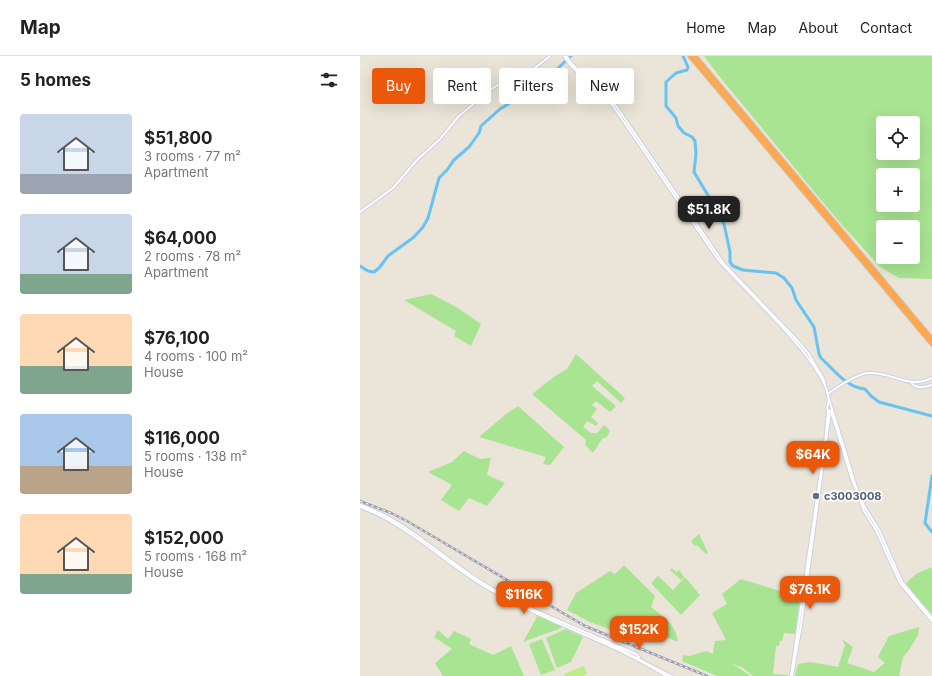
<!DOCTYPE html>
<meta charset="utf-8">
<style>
body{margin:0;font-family:Inter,sans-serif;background:#f2f2f2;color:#222;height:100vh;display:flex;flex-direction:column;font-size:15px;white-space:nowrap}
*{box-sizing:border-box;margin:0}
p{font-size:13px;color:#767676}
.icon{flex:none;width:22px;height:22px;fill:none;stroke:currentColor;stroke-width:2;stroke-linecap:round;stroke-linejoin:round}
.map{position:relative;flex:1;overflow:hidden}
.panel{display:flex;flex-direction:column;background:#fff;width:360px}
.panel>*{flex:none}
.banner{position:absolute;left:12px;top:12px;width:380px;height:36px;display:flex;gap:8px}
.buttons{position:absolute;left:516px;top:60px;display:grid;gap:8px}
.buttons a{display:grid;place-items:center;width:44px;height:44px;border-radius:4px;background:#fff;box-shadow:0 4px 16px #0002;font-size:20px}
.price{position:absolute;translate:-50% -34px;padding:0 9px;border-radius:8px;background:#ea580c;color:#fff;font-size:13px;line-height:26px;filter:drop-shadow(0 1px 2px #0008)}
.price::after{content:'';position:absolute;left:50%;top:24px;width:12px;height:9px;margin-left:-6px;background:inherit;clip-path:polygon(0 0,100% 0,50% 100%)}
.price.selected{background:#222;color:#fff}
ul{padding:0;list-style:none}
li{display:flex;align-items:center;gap:12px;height:100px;padding:0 20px}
li span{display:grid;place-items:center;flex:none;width:112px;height:80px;border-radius:4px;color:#555}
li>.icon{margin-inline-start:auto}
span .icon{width:48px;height:48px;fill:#fffc;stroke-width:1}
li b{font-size:17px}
h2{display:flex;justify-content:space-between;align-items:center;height:48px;padding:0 20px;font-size:17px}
.chip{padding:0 14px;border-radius:4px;background:#fff;box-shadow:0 4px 16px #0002;font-size:14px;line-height:36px}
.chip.selected{background:#ea580c;color:#fff}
header{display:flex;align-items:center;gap:24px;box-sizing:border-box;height:56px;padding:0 20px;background:#fff;border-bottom:1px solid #e0e0e0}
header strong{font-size:19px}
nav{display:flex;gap:22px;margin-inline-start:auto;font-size:14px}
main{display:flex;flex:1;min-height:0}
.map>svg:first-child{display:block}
.green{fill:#a9e492;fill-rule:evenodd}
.pitch{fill:#bdec8d}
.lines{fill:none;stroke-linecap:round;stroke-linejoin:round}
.river{stroke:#67c3f1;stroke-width:3}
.tertiary-casing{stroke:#ced0e1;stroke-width:4}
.secondary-casing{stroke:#ced0e1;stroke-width:4}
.motorway-casing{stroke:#c7c7c7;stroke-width:5.5}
.tertiary{stroke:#fff;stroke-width:2}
.secondary{stroke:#fff;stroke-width:2}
.motorway{stroke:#ffa74f;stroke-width:3.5}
.rail-casing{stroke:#9b9db3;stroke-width:2.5}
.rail{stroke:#fff;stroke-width:1;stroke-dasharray:3;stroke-linecap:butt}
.service-dot{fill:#5c6f8a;stroke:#fff;stroke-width:1.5}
.labels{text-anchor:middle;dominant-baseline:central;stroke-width:3.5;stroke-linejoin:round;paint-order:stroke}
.service-label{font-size:11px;font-weight:bold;fill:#4e5e75;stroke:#fff;text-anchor:start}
</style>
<header>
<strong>Map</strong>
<nav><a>Home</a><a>Map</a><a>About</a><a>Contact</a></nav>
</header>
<main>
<section class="panel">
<h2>5 homes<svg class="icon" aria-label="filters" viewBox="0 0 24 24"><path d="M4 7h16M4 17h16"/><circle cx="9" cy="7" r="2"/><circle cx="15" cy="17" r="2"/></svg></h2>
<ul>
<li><span style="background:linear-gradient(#c9d6e8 75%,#9aa5b1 0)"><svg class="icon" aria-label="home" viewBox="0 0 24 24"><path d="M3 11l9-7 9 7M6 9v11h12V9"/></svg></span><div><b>$51,800</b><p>3 rooms · 77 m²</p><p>Apartment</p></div></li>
<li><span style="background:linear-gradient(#c9d6e8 75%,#7fa58c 0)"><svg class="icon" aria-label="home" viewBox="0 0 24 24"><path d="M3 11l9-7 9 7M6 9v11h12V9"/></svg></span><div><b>$64,000</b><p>2 rooms · 78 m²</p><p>Apartment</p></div></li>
<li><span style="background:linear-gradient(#ffd9b3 65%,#7fa58c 0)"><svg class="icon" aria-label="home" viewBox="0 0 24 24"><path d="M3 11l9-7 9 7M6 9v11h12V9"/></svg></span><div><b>$76,100</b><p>4 rooms · 100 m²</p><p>House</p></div></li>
<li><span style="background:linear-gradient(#a9c7e8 65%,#b9a48a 0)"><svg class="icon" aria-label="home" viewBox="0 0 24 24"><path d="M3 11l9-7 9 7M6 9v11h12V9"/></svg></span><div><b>$116,000</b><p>5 rooms · 138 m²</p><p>House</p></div></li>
<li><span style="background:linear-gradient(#ffd9b3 75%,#7fa58c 0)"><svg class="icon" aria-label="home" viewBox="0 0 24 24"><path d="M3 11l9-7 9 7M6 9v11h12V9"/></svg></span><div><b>$152,000</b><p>5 rooms · 168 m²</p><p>House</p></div></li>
</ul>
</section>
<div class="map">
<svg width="572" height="620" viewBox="0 0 572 620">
<rect width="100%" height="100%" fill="#ebe4d8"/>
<path class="green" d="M344,0h228v223l-33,-1 -19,-11 -44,-49 -117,-142zM523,67h30v30h-30zM523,119h30v30h-30zM523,171h30v30h-30z
M71,238l27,14 23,16 -10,22 -17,-10 2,-5 -52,-31z
M216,298l49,44 -4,5 -24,-22 -5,5 24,20 -6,6 -14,-11 -4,4 5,4 -6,8 7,6 -2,3 -9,-5 -4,6 8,6h6l7,-8 6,5 -3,7 -5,2 -9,14 -8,-8 1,-5 -54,-46 23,-18 12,-7z
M158,350l46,41 -14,18 -7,-1 3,-7 -67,-20 27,-23z
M104,395l16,8 11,-1 -4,17 18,8 -18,23 -18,-8 -10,13 -18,-11 11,-15 -24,-13 24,-10z
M339,478l9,19 -2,1 -9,-9 -2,1 -4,-5z
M264,509l31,31 -4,11c14,11 24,16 27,35l-20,-8 -3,4 -27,-3 -1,1 -37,-14 -23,-12 9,-17 34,-22 5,3z
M572,511v47l-15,-16 -11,-15 10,-9z
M312,512l4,4 3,-2 5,7 -3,3 -11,-10z
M298,520l15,14 12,-13 15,18 -19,20 -30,-32z
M381,523l59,18 -5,37 -11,-1 -2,8h-2l-1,5h-3l-3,28 15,1v1h-35l-10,-8 -12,-5 20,13h-34l-35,-15 1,-6 6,1 17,-5 7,3 2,-13 11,-1 -14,-27 15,-9 -5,-10z
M178,559l24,11 -1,2 -38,14z
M559,571l-1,8 -9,15 -6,7 -4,19h-104l3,-12 12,-2 28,5 7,-22 -3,-6 11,8 -6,16 27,9 11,-9 -7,-6 11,-21z
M206,573l17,8 -12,25 -14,6 -11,-30z
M78,574l10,9 6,-8 17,8 -2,5 24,11 18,-9 13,30h-81l-8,-13 17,-14 -18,-12z
M182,583l13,31 -14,5 -12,-31z"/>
<path class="pitch" d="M224,610l3,8 -5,2h-17l-1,-2z"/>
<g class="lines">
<path class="river" d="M323,0l5,11 -1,3 -11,3 -10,9v24l10,12 2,8 6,7 8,4 3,4 1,13 -2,18 15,25 5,5 6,12 4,10 6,28v10l3,4 10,4 33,3 8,5 8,10 4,12 18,27 5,27 2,4c13,12 26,30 44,31l6,7 8,6 53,14
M0,210l8,5 6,1 5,-4 9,-12 26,-19 9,-10 5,-9 11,-40 8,-8 7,-10 15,-13 10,-14 2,-7 19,-17 18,-11 17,-2 10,-5 5,-5 4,-14 17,-16
M572,420l-7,47 7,9"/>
<g class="tertiary-casing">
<path id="tertiary" d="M0,156l33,-24 24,-28 23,-21 19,-23 31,-26 14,-9 27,-10 19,-15
M552,327c4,7 14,4 20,2
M469,337c8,-6 28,-19 39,-20 24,-2 39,17 64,5
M472,353l24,78 8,19 15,24 23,52 30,36
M471,355l20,66 13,34 12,19 24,53 32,38
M0,449c50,17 86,57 131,83 30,18 64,31 96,45 29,13 56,29 84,43
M0,451c50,18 86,58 131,83 56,33 120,51 175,86
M242,583l34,15 3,3"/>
</g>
<g class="secondary-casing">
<path id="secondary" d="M204,0l7,10 42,40 104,152c20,26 126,118 110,150l1,3 -3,32 -34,233
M206,0l6,8 44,42 108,158 72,75 12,14 15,25 9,31 -1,2h-3
M432,620l9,-51 29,-213"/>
</g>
<g class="motorway-casing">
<path id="motorway" d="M330,0l242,288
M335,0l237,283"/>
</g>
<use href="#tertiary" class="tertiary"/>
<use href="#secondary" class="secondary"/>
<use href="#motorway" class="motorway"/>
<g class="rail-casing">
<path id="rail" d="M0,445l31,12 16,8 178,105 122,50"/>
</g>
<use href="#rail" class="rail"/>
</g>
<circle class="service-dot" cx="456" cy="440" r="4"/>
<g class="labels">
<g class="service-label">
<text x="464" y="440">c3003008</text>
</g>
</g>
</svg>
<div class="buttons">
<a><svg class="icon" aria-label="locate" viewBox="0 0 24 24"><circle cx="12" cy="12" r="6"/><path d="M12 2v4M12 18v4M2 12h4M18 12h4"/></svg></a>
<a>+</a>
<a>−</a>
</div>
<b class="price selected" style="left:349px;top:174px">$51.8K</b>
<b class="price" style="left:453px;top:419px">$64K</b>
<b class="price" style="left:450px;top:554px">$76.1K</b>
<b class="price" style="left:164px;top:559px">$116K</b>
<b class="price" style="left:279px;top:594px">$152K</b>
<div class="banner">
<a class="chip selected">Buy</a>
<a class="chip">Rent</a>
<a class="chip">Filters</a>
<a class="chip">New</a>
</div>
</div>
</main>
